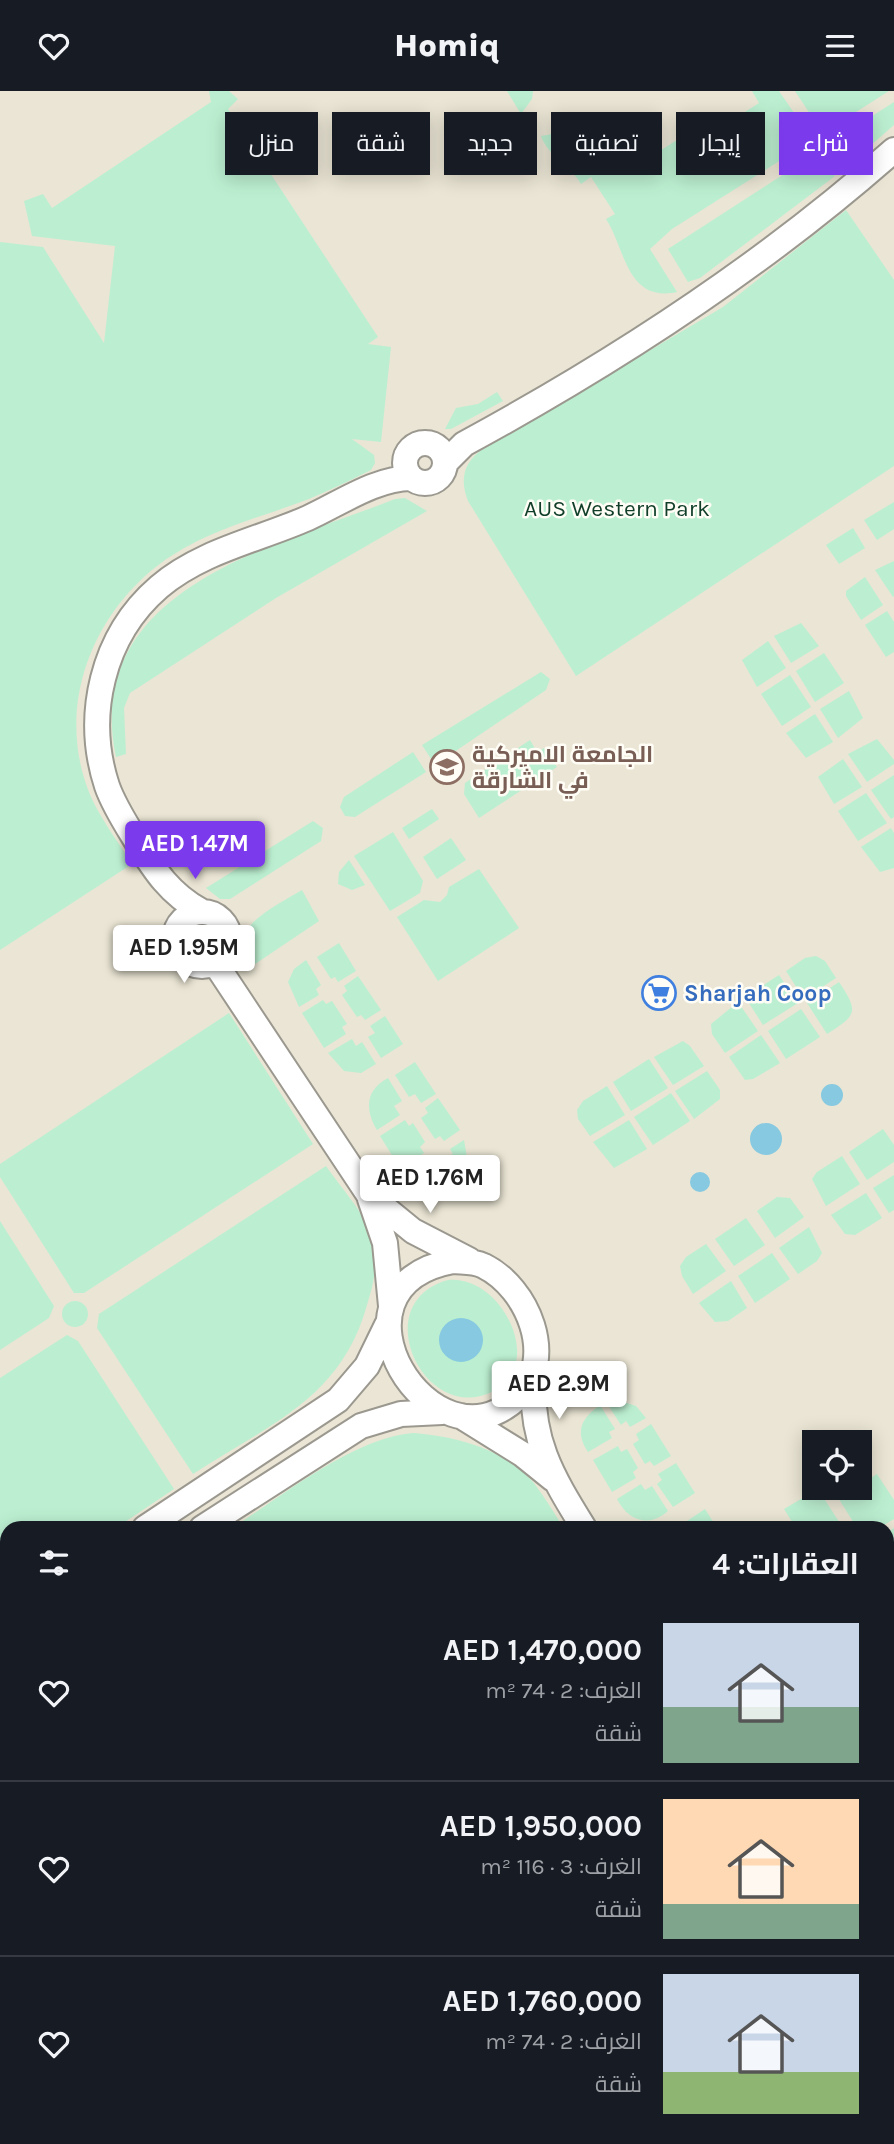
<!DOCTYPE html>
<html lang="ar">
<meta charset="utf-8">
<style>
body{margin:0;font-family:Karla,Cairo,sans-serif;background:#20242c;color:#f1f3f6;direction:rtl;height:100vh;display:flex;flex-direction:column;font-size:26px;white-space:nowrap}
*{box-sizing:border-box;margin:0}
p{font-size:23px;color:#9ea1a6}
.icon{flex:none;width:38px;height:38px;fill:none;stroke:currentColor;stroke-width:2;stroke-linecap:round;stroke-linejoin:round}
.map{position:relative;flex:1;overflow:hidden;direction:ltr}
.sheet{position:absolute;left:0px;top:1430px;width:894px;height:625px;display:flex;flex-direction:column;background:#171b24;border-radius:21px 21px 0 0;box-shadow:0 4px 18px #0003;direction:rtl}
.sheet>*{flex:none}
.guide{position:absolute;left:21px;top:21px;width:852px;height:63px;direction:rtl;display:flex;gap:14px}
.buttons{position:absolute;left:802px;top:1339px;display:grid;gap:14px}
.buttons a{display:grid;place-items:center;width:70px;height:70px;border-radius:0px;background:#171b24;box-shadow:0 4px 18px #0003;font-size:35px}
.price{position:absolute;translate:-50% -60px;padding:0 16px;border-radius:7px;background:#fff;color:#222;font-size:23px;line-height:46px;filter:drop-shadow(0 2px 4px #0008)}
.price::after{content:'';position:absolute;left:50%;top:42px;width:21px;height:16px;margin-left:-10px;background:inherit;clip-path:polygon(0 0,100% 0,50% 100%)}
.price.current{background:#7c3aed;color:#fff}
ul{padding:0;list-style:none}
li{display:flex;align-items:center;gap:21px;height:175px;padding:0 35px}
li+li{border-top:2px solid #363941}
li span{display:grid;place-items:center;flex:none;width:196px;height:140px;border-radius:0px;color:#555}
li>.icon{margin-inline-start:auto}
span .icon{width:84px;height:84px;fill:#fffc;stroke-width:1}
li b{font-size:30px}
h2{display:flex;justify-content:space-between;align-items:center;height:84px;padding:0 35px;font-size:30px}
.tag{padding:0 24px;border-radius:0px;background:#171b24;box-shadow:0 4px 18px #0003;font-size:24px;line-height:63px}
.tag.current{background:#7c3aed;color:#fff}
header{display:flex;justify-content:space-between;align-items:center;height:91px;padding:0 35px;background:#171b24;font-size:32px;font-weight:800}
.map>svg:first-child{display:block}
.built{fill:#eae5d4;fill-rule:evenodd}
.green{fill:#bcefd1}
.water{fill:#86c9e0}
.lines{fill:none;stroke-linecap:round;stroke-linejoin:round}
.secondary-casing{stroke:#9b988f;stroke-width:28}
.secondary{stroke:#fff;stroke-width:24}
.labels{text-anchor:middle;dominant-baseline:central;stroke-width:5;stroke-linejoin:round;paint-order:stroke}
.park-label{font-size:23px;fill:#103e29;stroke:#fffdf5}
.education-label{font-size:23px;font-weight:bold;fill:#785e54;stroke:#fffdf5;text-anchor:start}
.shop-label{font-size:23px;font-weight:bold;fill:#366cbe;stroke:#fffdf5;text-anchor:start}
</style>
<header><svg class="icon" aria-label="menu" viewBox="0 0 24 24"><path d="M4 6h16M4 12h16M4 18h16"/></svg>Homiq<svg class="icon" aria-label="heart" viewBox="0 0 24 24"><path d="M12 20l-8-8c-3-5 5-10 8-4 3-6 11-1 8 4z"/></svg></header>
<div class="map">
<svg width="894" height="2053" viewBox="0 0 894 2053">
<rect width="100%" height="100%" fill="#f2efe6"/>
<path class="built" d="M0,0h894v2053h-676l-3,-5h672v-611h-880v63l-7,-11zM814,1351h45v45h-45z"/>
<path class="green" d="M209,0h20l9,8 -10,10 150,228 -10,7 23,3 -10,95 -29,-3 22,16 1,8 -4,7c-20,10 -41,20 -62,29 -39,15 -82,26 -119,46 -84,43 -135,143 -105,236 9,30 31,57 47,83l-132,86v-708l43,5 61,96 11,-97 -83,-10 -8,-35 19,-7 9,14 159,-106z
M507,0h26l-1,8 -11,15z
M752,0h27c10,16 35,42 18,59l-125,79 -22,20 27,43c-51,11 -52,-45 -71,-73l9,-5 -24,-37 -10,7c-11,-19 -33,-28 -40,-48l17,-3 14,15 38,-25 28,42 45,-29 7,11 69,-44z
M795,0h94l-55,35 -20,-6z
M894,11v23l-49,43 -6,-14 2,-18z
M809,67l16,6 10,12 -135,102 -12,4 -20,-33z
M846,119l48,70v186l-318,210 -108,-175c-8,-20 -5,-37 12,-50l243,-144z
M497,301l6,9 -52,28h-6l11,-21 22,-4z
M405,407l22,13 -151,87 -146,95 -6,15 2,46 -10,3c-36,-170 162,-211 279,-258z
M894,411v27l-17,11 -13,-20z
M853,437l12,20 -26,16 -13,-19z
M894,470v35l-1,1 -18,-27z
M865,486l18,28 -22,15 -15,-24v-5z
M887,520l7,11v30l-8,5 -21,-32z
M801,532l18,23 -28,17 -17,-27z
M768,550l18,27 -29,19 -15,-27z
M824,562l20,30 -29,19 -19,-31z
M541,581l9,7 -4,11 -111,75 -13,-20z
M790,584l21,32 -29,19 -21,-32z
M849,600l14,27 -25,20 -18,-29z
M815,623l18,28 -27,16 -20,-25z
M877,648l17,21v4l-27,18 -19,-28z
M530,649l7,12 7,-4 13,19 -78,51 -15,-24 1,-11z
M413,661l13,20 -71,45 -10,-1 -5,-9 4,-10z
M843,668l19,28 -28,17 -16,-27z
M894,684v42l-3,2 -20,-29z
M866,702l21,30 -29,18 -20,-30z
M432,718l7,10 -30,20 -7,-11z
M313,730l10,7 -2,13 -91,58h-10l-14,-11z
M891,737l3,5v35l-14,4 -19,-25z
M393,741l30,49 -3,12 -30,18 -36,-55z
M451,747l15,22 -29,19 -14,-22z
M349,769l16,25 -13,5 -14,-6 1,-12z
M479,778l40,59 -81,53 -41,-64 27,-17 16,2 7,-7 2,-8z
M302,799l17,31 -70,47c-28,-38 25,-61 53,-78z
M182 848a19 19 0 1 1 38 0a19 19 0 1 1-38 0Z
M339,852l17,28 -18,11 -3,-5 -4,2 -14,-22z
M816,865l9,5 11,17 -32,21 -18,-28 19,-13z
M306,869l15,25 -5,4 3,6 -20,12 -11,-25 6,-13z
M779,884l19,28 -35,22 -18,-28z
M358,885l23,34 -16,10 -4,-5 -4,2 -15,-22 5,-4 -3,-5z
M839,891c20,30 18,33 -12,52l-20,-31z
M323,909l3,4 6,-3 15,23 -5,3 4,7 -22,14 -22,-35z
M738,911l20,29 -33,22 -13,-19 -1,-10z
M801,918l19,28 -34,22 -18,-28z
M229,922l84,131 -229,149h-10l-74,-116v-13z
M385,925l18,28 -22,14 -13,-21 7,-4 -5,-7z
M761,944l19,28 -27,16 -8,1 -16,-23z
M352,948l4,7 6,-4 14,22 -15,9 -17,-2 -16,-18z
M683,950l7,5 14,20 -31,19 -19,-28z
M649,968l19,29 -37,23 -18,-29z
M415,971l21,32 -15,9 -6,-9 -6,3 -14,-22z
M707,980l13,19v9l-26,20 -19,-28z
M388,987l14,23 -8,5 6,9 -23,15c-12,-20 -12,-40 11,-52z
M607,995l18,29 -35,21 -12,-17 -1,-9 6,-9z
M671,1002l19,28 -37,24 -19,-28z
M438,1007l22,32 -16,11 -4,-5 -5,3 -14,-21 7,-5 -3,-5z
M405,1029l4,6 4,-3 12,19 -5,5 4,6 -24,15 -20,-32z
M629,1029l18,29 -33,19 -21,-26z
M883,1038l11,16v17l-27,18 -18,-28z
M464,1049l4,23 -7,17 -15,-22 7,-4 -3,-5z
M842,1065l18,28 -34,22 -14,-27 5,-7z
M430,1069l4,6 6,-3 15,25 -25,10 -12,-5 -12,-18z
M326,1075c15,22 38,46 46,71 7,23 2,46 -5,68 -26,94 -98,119 -174,169l-96,-146 2,-14z
M894,1084v35l-5,3 -16,-25z
M866,1102l16,25 -27,17 -10,-1 -14,-19z
M777,1106l13,1 14,19 -29,21 -18,-27z
M746,1127l19,27 -31,21 -19,-27z
M0,1130l54,85 -5,12 -49,32z
M809,1136l13,26 -5,8 -19,13 -19,-26z
M706,1153l20,27 -33,23 -11,-18 -2,-10 6,-9z
M772,1162l18,26 -35,24 -17,-27z
M448,1189c55,-6 102,91 39,114 -66,25 -119,-92 -39,-114z
M731,1190l16,27 -19,13 -13,1 -16,-19z
M62 1223a13 13 0 1 1 26 0a13 13 0 1 1-26 0Z
M67,1244l11,6 96,148 -58,39h-109v36l-7,-9v-177z
M615,1308l21,7 10,12 -16,9 -4,-6 -5,4 -15,-23z
M600,1314l15,24 -6,3 3,6 -24,14c-14,-21 -6,-34 12,-47z
M651,1333l20,32 -17,10 -4,-5 -5,3 -12,-20 6,-4 -3,-6z
M413,1342c42,3 91,16 120,49 11,14 21,31 31,46h-332c52,-33 121,-90 181,-95z
M618,1355l3,6 6,-3 11,19 -5,4 3,6 -24,14 -19,-32z
M676,1372l19,30 -22,14 -16,-23 5,-4 -4,-6z
M877,1383l17,26v19l-15,9h-22l-25,-40h12l4,4z
M641,1393l4,6 7,-4 16,25c-19,17 -40,10 -51,-12z
M818,1398l25,39h-47l-12,-19z
M705,1418l12,19h-25l-5,-7z
M894,1437v57l-7,-10v-42z
M7,1608v62l-7,-2v-56z
M7,1701v106l-7,-6v-97z
M0,1927l7,11v82l-7,-11z"/>
<path class="water" d="M821 1004a11 11 0 1 1 22 0a11 11 0 1 1-22 0Z
M750 1048a16 16 0 1 1 32 0a16 16 0 1 1-32 0Z
M690 1091a10 10 0 1 1 20 0a10 10 0 1 1-20 0Z
M439 1249a22 22 0 1 1 44 0a22 22 0 1 1-44 0Z"/>
<g class="lines">
<g class="secondary-casing">
<path id="secondary" d="M405 372a20 20 0 1 1 40 0a20 20 0 1 1-40 0Z
M445,372l19,-19c153,-83 299,-178 430,-294
M201,820c-31,-17 -46,-40 -64,-69 -11,-18 -23,-36 -30,-56 -23,-70 -5,-150 52,-199 42,-36 99,-47 149,-69 31,-14 68,-40 103,-40
M175 848a27 27 0 1 1 54 0a27 27 0 1 1-54 0Z
M215,872l154,232 44,36 56,29
M370,1108l15,44 6,63
M453,1170c10,1 22,0 31,5 44,22 73,92 34,131 -85,82 -205,-110 -65,-136z
M534,1282c-5,65 17,102 50,155
M461,1325l61,38 31,25
M145,1437l193,-128 29,-34 20,-41
M202,1437l159,-102 40,-12 41,-2
M0,1540l7,11
M887,1832l7,2
M0,1843l7,11
M0,1902l7,11
M96,2048l3,5
M134,2048l3,5"/>
</g>
<use href="#secondary" class="secondary"/>
</g>
<defs>
<g id="university-ring" transform="scale(1.75)"><circle r="9.5" fill="#fffdf5" stroke="#8d6e63" stroke-width="1.5"/><path d="M0-5L7-2L0 1L-7-2ZM-4 1L0 2.5L4 1V4Q0 6-4 4Z" fill="#8d6e63"/></g>
<g id="supermarket-ring" transform="scale(1.75)"><circle r="9.5" fill="#fffdf5" stroke="#3f7fe0" stroke-width="1.5"/><path d="M-6-5.5h2.5l.6 2H6L4.5 2H-2.5L-4.4-4H-6ZM-1.5 3.2a1.3 1.3 0 1 0 .1 0ZM3 3.2a1.3 1.3 0 1 0 .1 0Z" fill="#3f7fe0"/></g>
</defs>
<g fill-rule="evenodd">
<use href="#university-ring" x="447" y="676"/>
<use href="#supermarket-ring" x="659" y="902"/>
</g>
<g class="labels">
<g class="park-label">
<text x="617" y="417">AUS Western Park</text>
</g>
<g class="education-label">
<text x="472" y="663">الجامعة الاميركية<tspan x="472" dy="26">في الشارقة</tspan></text>
</g>
<g class="shop-label">
<text x="684" y="902">Sharjah Coop</text>
</g>
</g>
</svg>
<div class="buttons">
<a><svg class="icon" aria-label="locate" viewBox="0 0 24 24"><circle cx="12" cy="12" r="6"/><path d="M12 2v4M12 18v4M2 12h4M18 12h4"/></svg></a>
</div>
<b class="price current" style="left:195px;top:790px">AED 1.47M</b>
<b class="price" style="left:184px;top:894px">AED 1.95M</b>
<b class="price" style="left:430px;top:1124px">AED 1.76M</b>
<b class="price" style="left:559px;top:1330px">AED 2.9M</b>
<div class="guide">
<a class="tag current">شراء</a>
<a class="tag">إيجار</a>
<a class="tag">تصفية</a>
<a class="tag">جديد</a>
<a class="tag">شقة</a>
<a class="tag">منزل</a>
</div>
<section class="sheet">
<h2>العقارات: 4<svg class="icon" aria-label="filters" viewBox="0 0 24 24"><path d="M4 7h16M4 17h16"/><circle cx="9" cy="7" r="2"/><circle cx="15" cy="17" r="2"/></svg></h2>
<ul>
<li><span style="background:linear-gradient(#c9d6e8 60%,#7fa58c 0)"><svg class="icon" aria-label="home" viewBox="0 0 24 24"><path d="M3 11l9-7 9 7M6 9v11h12V9"/></svg></span><div><b>AED 1,470,000</b><p>الغرف: 2 · 74 m²</p><p>شقة</p></div><svg class="icon" aria-label="heart" viewBox="0 0 24 24"><path d="M12 20l-8-8c-3-5 5-10 8-4 3-6 11-1 8 4z"/></svg></li>
<li><span style="background:linear-gradient(#ffd9b3 75%,#7fa58c 0)"><svg class="icon" aria-label="home" viewBox="0 0 24 24"><path d="M3 11l9-7 9 7M6 9v11h12V9"/></svg></span><div><b>AED 1,950,000</b><p>الغرف: 3 · 116 m²</p><p>شقة</p></div><svg class="icon" aria-label="heart" viewBox="0 0 24 24"><path d="M12 20l-8-8c-3-5 5-10 8-4 3-6 11-1 8 4z"/></svg></li>
<li><span style="background:linear-gradient(#c9d6e8 70%,#8fb573 0)"><svg class="icon" aria-label="home" viewBox="0 0 24 24"><path d="M3 11l9-7 9 7M6 9v11h12V9"/></svg></span><div><b>AED 1,760,000</b><p>الغرف: 2 · 74 m²</p><p>شقة</p></div><svg class="icon" aria-label="heart" viewBox="0 0 24 24"><path d="M12 20l-8-8c-3-5 5-10 8-4 3-6 11-1 8 4z"/></svg></li>
</ul>
</section>
</div>
